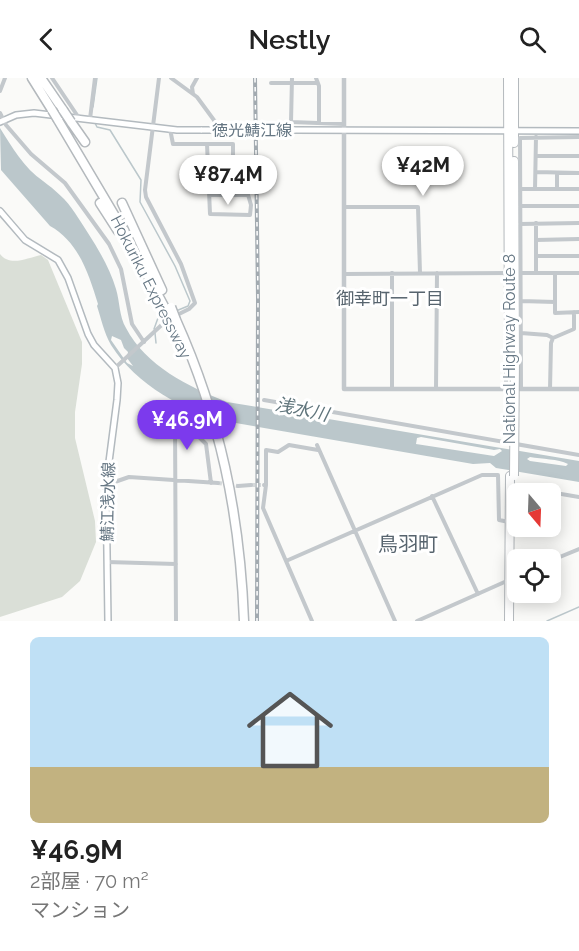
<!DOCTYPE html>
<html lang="ja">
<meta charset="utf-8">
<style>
body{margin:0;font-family:Raleway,"Noto Sans JP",sans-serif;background:#f6f6f6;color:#222;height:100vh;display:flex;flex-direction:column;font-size:22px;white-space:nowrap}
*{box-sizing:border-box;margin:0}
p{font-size:20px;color:#767676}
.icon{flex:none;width:33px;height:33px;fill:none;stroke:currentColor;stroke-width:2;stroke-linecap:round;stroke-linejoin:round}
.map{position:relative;height:543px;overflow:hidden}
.sheet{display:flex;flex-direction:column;background:#fff;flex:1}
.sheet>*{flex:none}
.needle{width:39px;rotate:161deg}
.controls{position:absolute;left:507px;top:405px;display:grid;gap:12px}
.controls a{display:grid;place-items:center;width:54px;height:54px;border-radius:9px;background:#fff;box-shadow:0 3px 15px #0003;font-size:30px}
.price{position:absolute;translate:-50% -51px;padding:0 14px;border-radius:21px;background:#fff;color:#222;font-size:20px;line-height:39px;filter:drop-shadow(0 2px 3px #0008)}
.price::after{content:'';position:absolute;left:50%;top:36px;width:18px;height:14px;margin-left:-9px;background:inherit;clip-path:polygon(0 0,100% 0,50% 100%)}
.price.on{background:#7c3aed;color:#fff}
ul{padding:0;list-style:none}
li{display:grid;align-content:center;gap:12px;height:318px;padding:0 30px}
li span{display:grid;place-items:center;height:186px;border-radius:9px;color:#555}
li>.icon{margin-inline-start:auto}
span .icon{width:108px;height:108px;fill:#fffc;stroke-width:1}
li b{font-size:26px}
header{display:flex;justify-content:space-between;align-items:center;height:78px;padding:0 30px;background:#fff;font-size:27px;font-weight:600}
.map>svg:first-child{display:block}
.green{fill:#dadfd7}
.water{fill:#bbc7cb;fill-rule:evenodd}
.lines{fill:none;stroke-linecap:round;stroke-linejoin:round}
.stream{stroke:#bbc7cb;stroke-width:1.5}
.minor-tunnel{stroke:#d5d9db;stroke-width:4;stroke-dasharray:4 2;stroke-linecap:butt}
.secondary-casing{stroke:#b3babf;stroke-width:8}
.trunk-casing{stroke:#b4b9bd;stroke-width:10}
.motorway-casing{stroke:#b4b9bd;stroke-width:11}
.minor{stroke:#c3c8cc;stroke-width:4}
.tertiary{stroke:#c3c8cc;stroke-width:4.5}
.secondary{stroke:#fff;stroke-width:5}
.trunk{stroke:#fff;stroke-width:8}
.motorway{stroke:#fff;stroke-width:8}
.rail-casing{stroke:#a2aab0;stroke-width:4}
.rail{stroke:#fff;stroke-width:1.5;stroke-dasharray:4.5;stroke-linecap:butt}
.secondary-bridge-casing{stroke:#b3babf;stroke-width:8;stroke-linecap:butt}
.trunk-bridge-casing{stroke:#b4b9bd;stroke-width:10;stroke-linecap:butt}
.motorway-bridge-casing{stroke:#b4b9bd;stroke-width:11;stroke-linecap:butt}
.secondary-bridge{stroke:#fff;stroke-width:5}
.trunk-bridge{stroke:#fff;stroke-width:8}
.motorway-bridge{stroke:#fff;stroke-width:8}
.labels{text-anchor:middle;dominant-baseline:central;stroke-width:6;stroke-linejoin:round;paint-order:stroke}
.street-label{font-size:16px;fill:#657683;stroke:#fff}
.neighbourhood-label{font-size:18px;fill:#57646e;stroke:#fff}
.water-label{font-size:18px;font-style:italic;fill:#60757c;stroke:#fff}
.quarter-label{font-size:20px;fill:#57646e;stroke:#fff}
</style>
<header><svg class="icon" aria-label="back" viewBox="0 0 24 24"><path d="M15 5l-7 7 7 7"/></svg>Nestly<svg class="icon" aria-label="search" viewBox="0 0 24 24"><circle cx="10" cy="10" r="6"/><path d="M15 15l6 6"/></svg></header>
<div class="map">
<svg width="579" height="543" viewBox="0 0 579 543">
<rect width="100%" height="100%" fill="#fafaf8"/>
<path class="green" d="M0,176c10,13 27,4 41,1l7,5 34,82v22l-7,48v26l20,83 1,21 -16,39 -18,16 -62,20z"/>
<path class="water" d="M0,50c12,19 24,40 43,53 12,9 23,18 32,32 15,23 33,49 41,76 4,13 3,27 10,39 20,38 63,59 101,74l352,59v21l-83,-14 -6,-5 -17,1 -243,-42c-45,-10 -94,-37 -119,-77 -7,-12 -10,-27 -14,-39l1,-2c-9,-29 -19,-62 -48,-78l-49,-56zM112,258l9,4 3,8 4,4 -1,6 6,8 -6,-3 -16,-23zM421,359l73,13 6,-1 2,2 -8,5 -78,-12 1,-6zM530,379c12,2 28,2 38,7l-2,2 -36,-5 -3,-2z"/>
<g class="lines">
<path class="stream" d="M93,29l4,-29
M95,45l2,4 13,3 31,50 -1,22 35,64 15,35 -2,5 -12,5
M154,251l4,-11 11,-3
M155,255l1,10
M547,543l32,-14"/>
<path class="minor-tunnel" d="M218,405l20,3
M251,407h13
M504,443l14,3"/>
<g class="secondary-casing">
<path id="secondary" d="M0,44l16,-7 18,-2 143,17h25
M294,52l285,1
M0,133l25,29 33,20 10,18 20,56 6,11 21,23 3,15 -1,17 -11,85 2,136"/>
</g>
<g class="trunk-casing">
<path id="trunk" d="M508,0l1,280
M514,0v65
M514,83l1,197
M509,543l1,-145"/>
</g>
<g class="motorway-casing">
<path id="motorway" d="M32,0l20,32
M41,0l22,32
M58,42l64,108 44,82
M71,44l14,20
M100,125l18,28
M122,125l40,87
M176,242c44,98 64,194 68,301"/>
</g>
<path class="minor" d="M52,0l27,40
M171,0l26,19 22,30
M292,0l-1,44 53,2
M316,0l3,8v36
M271,5h47
M0,13l5,-13
M193,16l-1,-7 5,-9
M0,35l6,12 25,29 34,29 44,61 12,25 11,55 12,18
M90,41l5,-41
M170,51l3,15h60v30
M520,60l1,251
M520,60l59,-1
M207,66l3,70 40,1 1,-10 -9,-31h-34
M536,78h43
M536,94l43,1
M557,95v16
M520,111h59
M535,111l1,-52
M209,117h38
M520,128h59
M345,129h73l2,66
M536,145v50
M520,146l59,-1
M536,162l43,-1
M536,178h43
M392,195v116
M521,195h58
M555,195v40l24,-1
M344,196l164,-1
M521,223l34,1
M521,255l26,2 6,3
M115,290l52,-48 22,-11 6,-6 -14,-39 -35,-67 -1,-7 14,-112
M436,311l1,-116
M506,311v-32
M550,311l1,-46 2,-5 21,-9v-17
M264,322l315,55
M317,367l78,176
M106,407l23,-8 89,6
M264,407h2l-3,23 49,113
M266,407v-35l12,2 11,-7 29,5
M238,408l13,-1
M523,416l15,-4 41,7
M432,418l46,98
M286,483l196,-86h16l1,45 5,1
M550,483l29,-12
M107,484l69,2
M514,500l4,-2
M176,543l-1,-201 9,2 22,22 5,39
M417,543l92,-41"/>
<path class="tertiary" d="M344,0v311h235"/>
<use href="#secondary" class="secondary"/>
<use href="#trunk" class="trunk"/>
<use href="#motorway" class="motorway"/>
<g class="rail-casing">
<path id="rail" d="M255,0l3,220 -1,323"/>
</g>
<use href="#rail" class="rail"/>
<g class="secondary-bridge-casing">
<path id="secondary-bridge" d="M202,52h92"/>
</g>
<g class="trunk-bridge-casing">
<path id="trunk-bridge" d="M514,398l1,-118"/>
</g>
<g class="motorway-bridge-casing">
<path id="motorway-bridge" d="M52,32l6,10
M63,32l8,12
M171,229l5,13"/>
</g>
<use href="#secondary-bridge" class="secondary-bridge"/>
<use href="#trunk-bridge" class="trunk-bridge"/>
<use href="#motorway-bridge" class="motorway-bridge"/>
</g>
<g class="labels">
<g class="street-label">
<text x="252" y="52">徳光鯖江線</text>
<text transform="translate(151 209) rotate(63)">Hokuriku Expressway</text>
<text transform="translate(509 271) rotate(-90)">National Highway Route 8</text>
<text transform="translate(108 424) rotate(-89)">鯖江浅水線</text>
</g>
<g class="neighbourhood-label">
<text x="390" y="220">御幸町一丁目</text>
</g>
<g class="water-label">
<text transform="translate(302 331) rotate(12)">浅水川</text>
</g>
<g class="quarter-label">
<text x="408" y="466">鳥羽町</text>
</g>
</g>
</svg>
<div class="controls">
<a><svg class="needle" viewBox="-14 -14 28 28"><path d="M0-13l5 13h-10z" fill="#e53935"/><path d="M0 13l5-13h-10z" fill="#767676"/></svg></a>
<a><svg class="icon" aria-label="locate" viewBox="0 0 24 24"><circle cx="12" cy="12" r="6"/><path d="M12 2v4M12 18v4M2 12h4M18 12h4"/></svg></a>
</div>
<b class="price" style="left:423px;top:119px">¥42M</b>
<b class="price" style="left:228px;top:128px">¥87.4M</b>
<b class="price on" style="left:187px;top:373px">¥46.9M</b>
</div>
<section class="sheet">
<ul>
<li><span style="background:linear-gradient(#bfe0f5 70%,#c2b280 0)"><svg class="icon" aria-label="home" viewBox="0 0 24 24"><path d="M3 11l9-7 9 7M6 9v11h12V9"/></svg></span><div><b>¥46.9M</b><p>2部屋 · 70 m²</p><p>マンション</p></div></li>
</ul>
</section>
